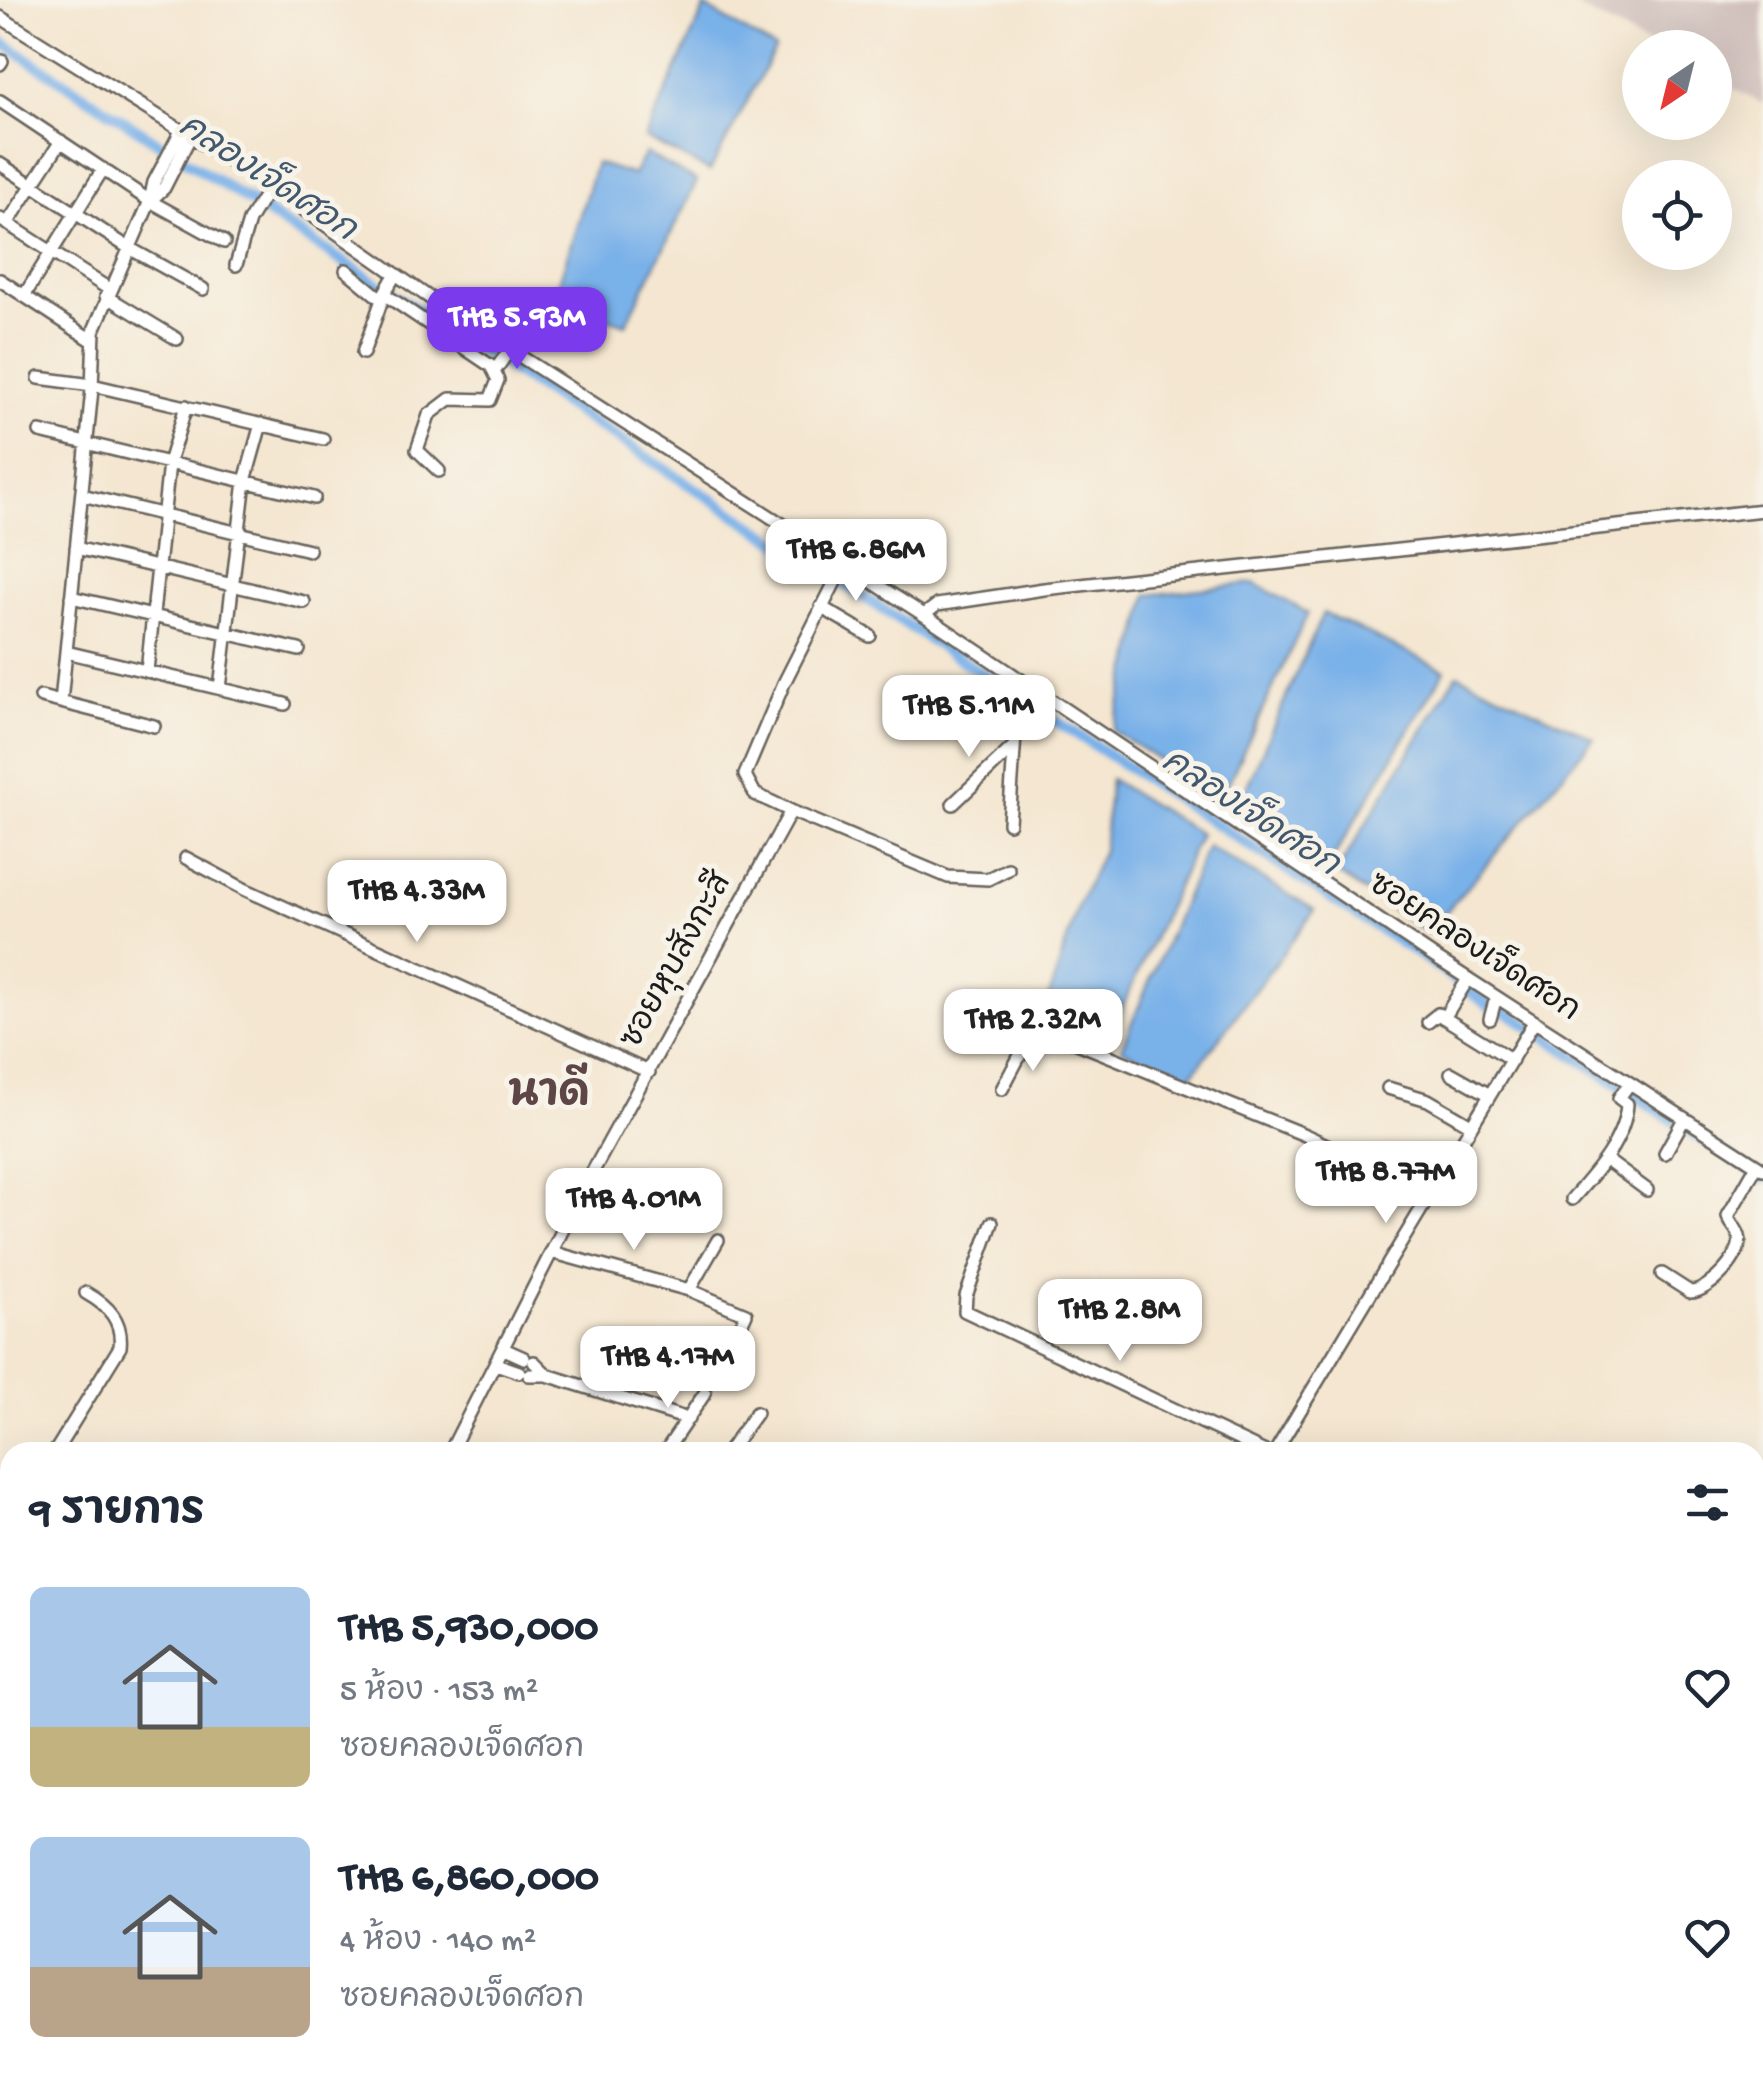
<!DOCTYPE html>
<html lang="th">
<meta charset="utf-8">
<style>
body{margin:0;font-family:"Gochi Hand","Playpen Sans Thai",sans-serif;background:#f6f6f7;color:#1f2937;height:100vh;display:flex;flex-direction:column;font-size:38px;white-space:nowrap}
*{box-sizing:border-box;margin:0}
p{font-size:32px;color:#747a83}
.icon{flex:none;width:55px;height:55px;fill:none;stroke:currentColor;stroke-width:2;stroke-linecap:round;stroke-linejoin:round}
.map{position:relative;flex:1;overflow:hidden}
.sheet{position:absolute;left:0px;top:1442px;width:1765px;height:642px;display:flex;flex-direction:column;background:#fff;border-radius:30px 30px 0 0;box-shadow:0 10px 40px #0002}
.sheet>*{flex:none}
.needle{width:65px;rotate:215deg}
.controls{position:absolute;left:1622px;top:30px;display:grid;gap:20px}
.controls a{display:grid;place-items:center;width:110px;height:110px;border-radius:50%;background:#fff;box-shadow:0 10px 40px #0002;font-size:50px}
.price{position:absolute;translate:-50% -85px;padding:0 22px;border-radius:20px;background:#fff;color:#222;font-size:32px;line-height:65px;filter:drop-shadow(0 2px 5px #0008)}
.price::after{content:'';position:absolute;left:50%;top:60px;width:30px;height:22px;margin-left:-15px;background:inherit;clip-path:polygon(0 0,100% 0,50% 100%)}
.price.selected{background:#7c3aed;color:#fff}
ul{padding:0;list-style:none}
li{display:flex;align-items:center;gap:30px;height:250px;padding:0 30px}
li span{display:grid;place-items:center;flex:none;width:280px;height:200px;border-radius:15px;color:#555}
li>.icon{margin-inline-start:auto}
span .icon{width:120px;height:120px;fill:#fffc;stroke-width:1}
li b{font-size:42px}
h2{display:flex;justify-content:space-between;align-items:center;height:120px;padding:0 30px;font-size:42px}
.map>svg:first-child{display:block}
.industrial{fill:#d0c0bc}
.water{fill:#79b1e9;stroke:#4a6682;stroke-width:2.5}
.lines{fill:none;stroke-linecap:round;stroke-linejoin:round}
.canal{stroke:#79b1e9;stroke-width:11}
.minor-casing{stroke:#68635b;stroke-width:16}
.minor{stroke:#fff;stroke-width:11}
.labels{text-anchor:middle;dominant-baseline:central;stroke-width:10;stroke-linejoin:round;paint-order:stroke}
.street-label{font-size:32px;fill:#1c1c1c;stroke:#f7f3e8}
.water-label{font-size:35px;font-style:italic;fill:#41586e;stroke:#f7f3e8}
.district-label{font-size:42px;font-weight:bold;fill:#5d4645;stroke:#f7f3e8}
</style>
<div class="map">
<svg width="1763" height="2084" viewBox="0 0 1763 2084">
<rect width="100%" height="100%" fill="#f7f3e8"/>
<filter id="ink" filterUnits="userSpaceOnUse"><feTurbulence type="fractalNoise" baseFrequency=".01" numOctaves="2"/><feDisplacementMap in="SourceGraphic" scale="20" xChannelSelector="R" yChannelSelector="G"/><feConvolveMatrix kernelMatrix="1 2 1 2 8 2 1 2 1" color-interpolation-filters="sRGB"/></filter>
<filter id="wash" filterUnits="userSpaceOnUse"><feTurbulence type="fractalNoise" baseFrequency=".0048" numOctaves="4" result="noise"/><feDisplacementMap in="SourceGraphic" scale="40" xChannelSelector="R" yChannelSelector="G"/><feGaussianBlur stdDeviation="2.25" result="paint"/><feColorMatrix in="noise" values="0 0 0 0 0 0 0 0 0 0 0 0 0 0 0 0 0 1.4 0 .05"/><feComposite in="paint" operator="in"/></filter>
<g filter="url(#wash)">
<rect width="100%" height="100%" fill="#f4e6d0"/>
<path class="industrial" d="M1563,0h200v104l-48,-25v-31l-61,-1z"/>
<path class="water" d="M705,7l70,42 -65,122 -65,-33z
M645,153l52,28 -71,143 -73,-22 43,-139 37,12z
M1254,583l54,30 -87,186 -108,-68 35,-136z
M1323,613l122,57 -118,198 -91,-57z
M1457,674l137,64 -166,195 -92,-60z
M1110,779l90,55 -94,210 -63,-29 35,-109 25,-56z
M1207,846l108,64 -129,173 -65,-35z"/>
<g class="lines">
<path class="canal" d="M0,41l1435,924 56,42 18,6 254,166"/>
</g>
</g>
<g filter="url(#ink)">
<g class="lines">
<g class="minor-casing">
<path id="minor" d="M0,17l270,169 167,117 487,312 512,343 327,211
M0,64l2,-3
M0,101l150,100 74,41
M0,164l129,84 74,41
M150,201l14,-13 26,-51
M0,219l109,70
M7,224l54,-83
M236,265l13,-44 21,-35
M346,270l35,29
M395,275l-11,19 107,72 7,14 -8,20 -40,-1 -21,16 -12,35 22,21
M0,280l93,61
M24,296l79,-127
M106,296l71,43
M363,353l21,-59
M494,372l16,-23
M39,378l53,7 231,54
M40,432l274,66
M82,495l227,55
M76,548l228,54
M71,597l228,53
M821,607l49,29
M924,615l13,-10 107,-16 719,-79
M66,652l219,52
M147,671l22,-208 17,-57
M220,688l25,-207 16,-57
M41,697l113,29
M61,702l31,-313 2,-59 56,-129 4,-19 27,-51
M953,804l61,-58
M791,811l157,66 40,2 20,-10
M1009,823l8,-117 11,-21
M186,858l58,31 405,183
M1444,1018l24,-39
M1490,1019l6,-22
M1428,1022l10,-8 74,46
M1451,1073l39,22
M1388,1088l40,12 43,25
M1002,1089l31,-58 7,-3 265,107 126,58
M1665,1153l19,-34
M1605,1159l42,31
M1572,1199c23,-26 53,-59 55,-95l-8,-6 10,-14
M992,1223l-26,73 -1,15 300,141
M551,1252l138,38 57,24 -29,64
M1662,1274l28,18c18,1 55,-38 49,-56 -2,-8 -9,-12 -11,-20l29,-51
M689,1290l29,-50
M504,1349l20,9
M534,1362l13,13
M496,1364l23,8
M529,1375h18l141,44
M573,1451l3,1
M55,1452l65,-105c3,-26 -11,-41 -34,-54
M450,1452l137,-270 204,-371 -36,-17 -10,-19 39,-92 59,-117
M665,1452l40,-59
M728,1452l28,-39
M1275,1452l259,-430
M0,1543l10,-17
M1755,1832l8,-1
M1755,1923h8
M1755,2034l8,2
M0,2050l10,-10
M911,2075l12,9
M1137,2075l16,9"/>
</g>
<use href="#minor" class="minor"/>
</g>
</g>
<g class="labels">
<g class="street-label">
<text transform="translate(1473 949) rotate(33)">ซอยคลองเจ็ดศอก</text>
<text transform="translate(678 962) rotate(-61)">ซอยหุบสังกะสี</text>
</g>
<g class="water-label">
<text transform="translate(266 180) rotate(33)">คลองเจ็ดศอก</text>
<text transform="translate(1249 815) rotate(33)">คลองเจ็ดศอก</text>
</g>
<g class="district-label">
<text x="549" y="1096">นาดี</text>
</g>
</g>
</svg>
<div class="controls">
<a><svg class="needle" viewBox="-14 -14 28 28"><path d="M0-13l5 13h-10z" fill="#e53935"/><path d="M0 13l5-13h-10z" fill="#747a83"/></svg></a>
<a><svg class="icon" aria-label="locate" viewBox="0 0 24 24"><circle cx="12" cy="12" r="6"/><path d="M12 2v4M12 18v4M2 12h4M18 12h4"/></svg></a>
</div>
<b class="price selected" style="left:517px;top:372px">THB 5.93M</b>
<b class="price" style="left:856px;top:604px">THB 6.86M</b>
<b class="price" style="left:969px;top:760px">THB 5.11M</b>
<b class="price" style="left:417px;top:945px">THB 4.33M</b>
<b class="price" style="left:1033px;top:1074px">THB 2.32M</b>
<b class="price" style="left:1386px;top:1226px">THB 8.77M</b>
<b class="price" style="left:634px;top:1253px">THB 4.01M</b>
<b class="price" style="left:1120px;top:1364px">THB 2.8M</b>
<b class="price" style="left:668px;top:1411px">THB 4.17M</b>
<section class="sheet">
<h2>9 รายการ<svg class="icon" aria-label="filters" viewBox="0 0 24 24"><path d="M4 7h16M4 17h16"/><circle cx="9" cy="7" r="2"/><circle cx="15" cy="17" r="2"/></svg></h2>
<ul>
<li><span style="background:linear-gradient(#a9c7e8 70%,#c2b280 0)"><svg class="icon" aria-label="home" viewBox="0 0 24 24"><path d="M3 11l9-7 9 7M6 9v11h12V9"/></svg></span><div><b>THB 5,930,000</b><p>5 ห้อง · 153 m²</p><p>ซอยคลองเจ็ดศอก</p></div><svg class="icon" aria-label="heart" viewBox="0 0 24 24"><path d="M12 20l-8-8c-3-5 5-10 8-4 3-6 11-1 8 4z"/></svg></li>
<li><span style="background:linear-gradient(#a9c7e8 65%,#b9a48a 0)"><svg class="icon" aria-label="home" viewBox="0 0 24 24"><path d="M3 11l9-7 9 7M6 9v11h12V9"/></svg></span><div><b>THB 6,860,000</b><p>4 ห้อง · 140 m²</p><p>ซอยคลองเจ็ดศอก</p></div><svg class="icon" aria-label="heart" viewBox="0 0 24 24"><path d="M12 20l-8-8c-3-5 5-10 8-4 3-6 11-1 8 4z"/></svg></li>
</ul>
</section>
</div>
